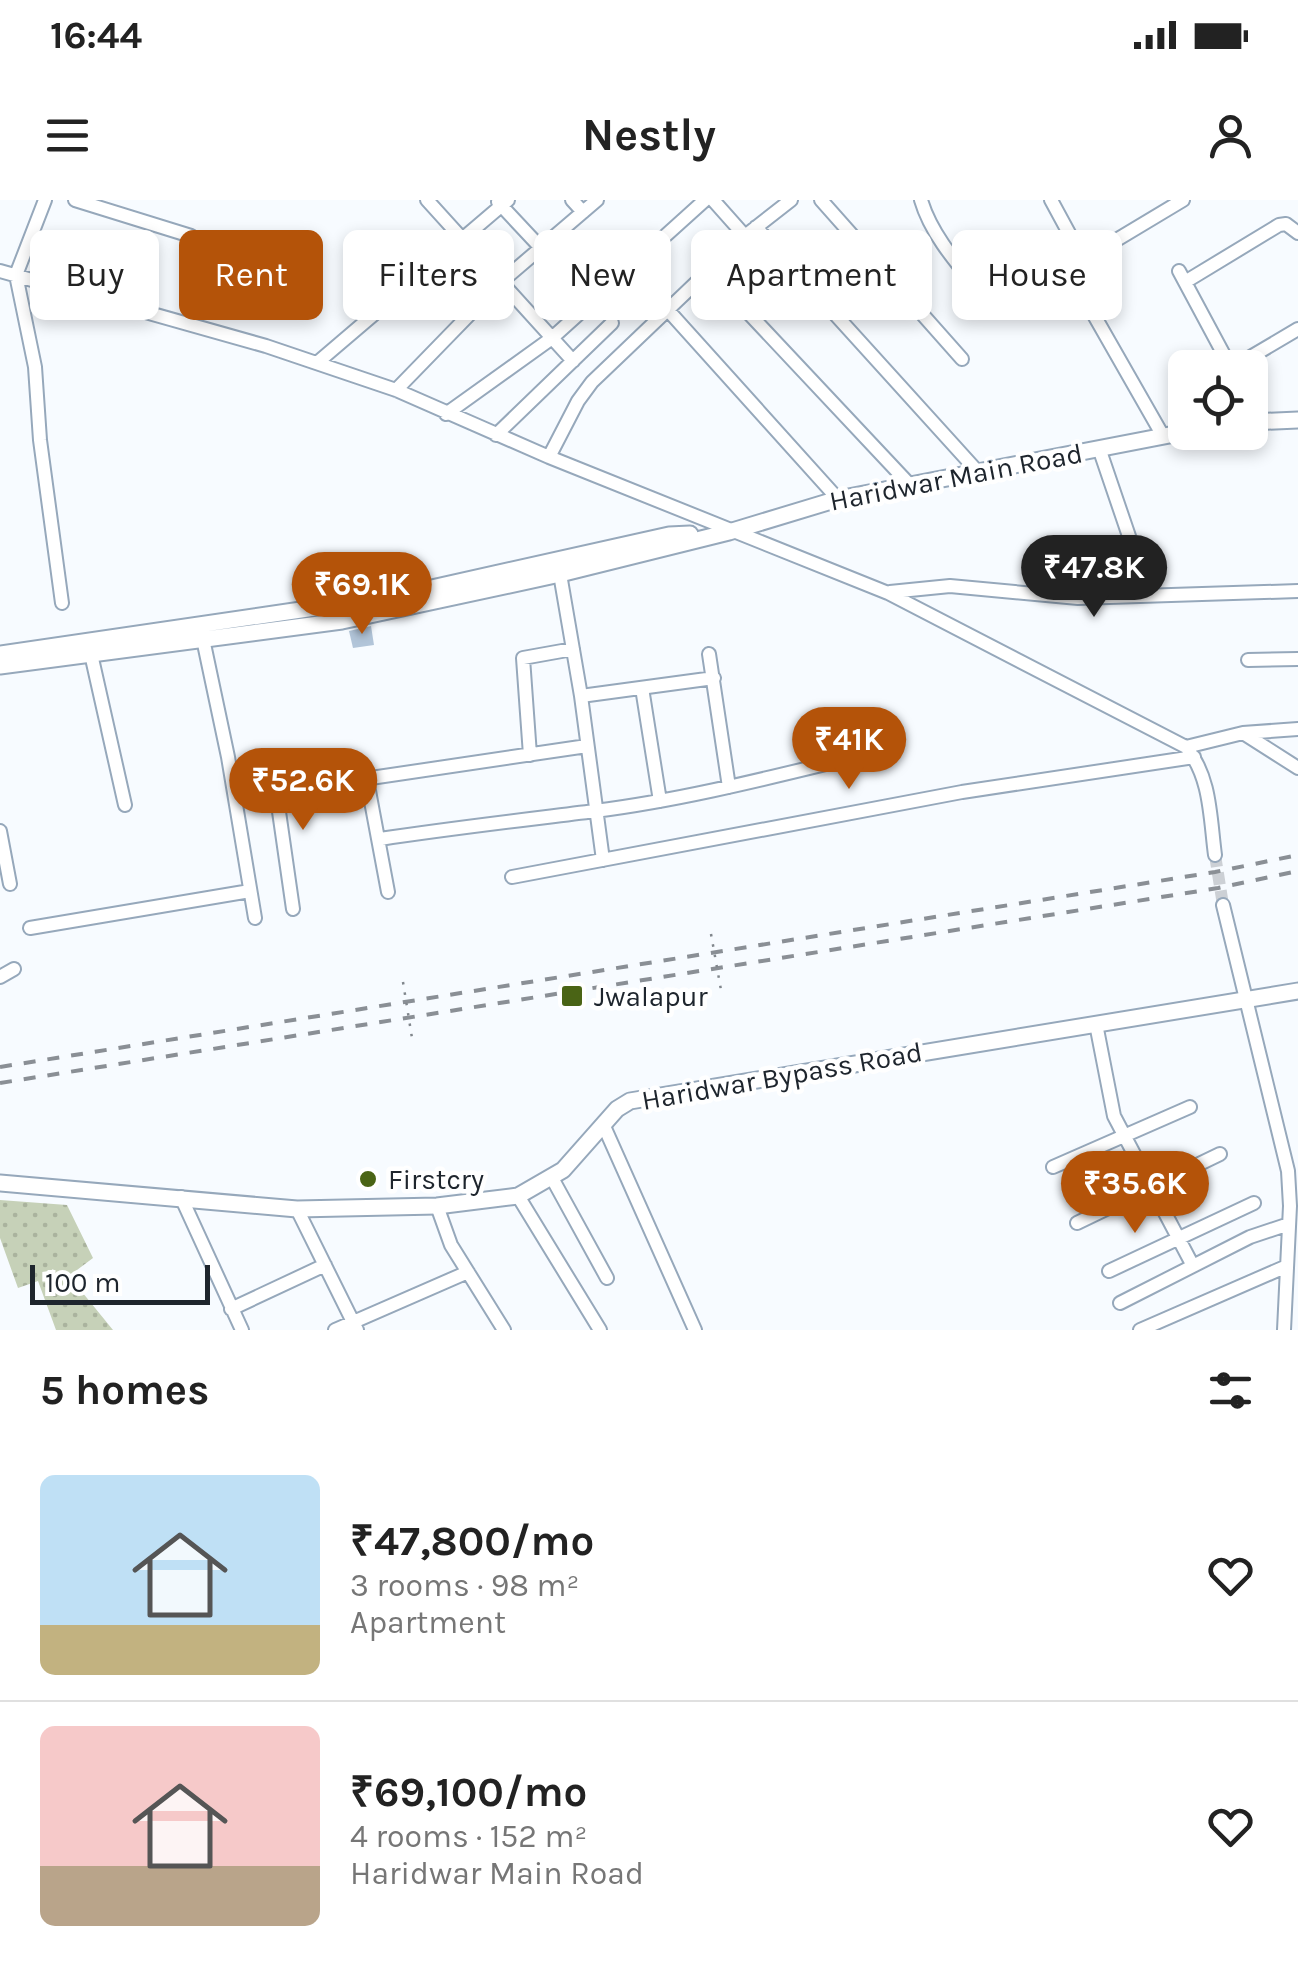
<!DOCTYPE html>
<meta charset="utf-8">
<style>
body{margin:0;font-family:Karla,sans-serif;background:#f2f2f2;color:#222;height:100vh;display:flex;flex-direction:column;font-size:38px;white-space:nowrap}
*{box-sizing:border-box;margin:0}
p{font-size:32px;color:#767676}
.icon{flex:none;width:55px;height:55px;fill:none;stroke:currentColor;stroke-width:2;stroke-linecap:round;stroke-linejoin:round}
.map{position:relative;height:1130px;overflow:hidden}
.details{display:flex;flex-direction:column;background:#fff;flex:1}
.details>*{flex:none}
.top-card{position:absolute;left:30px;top:30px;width:1240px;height:90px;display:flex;gap:20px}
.tools{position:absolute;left:1168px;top:150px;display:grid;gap:20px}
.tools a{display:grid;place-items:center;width:100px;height:100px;border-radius:15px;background:#fff;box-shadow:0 5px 15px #0003;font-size:50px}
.scale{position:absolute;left:30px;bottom:25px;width:180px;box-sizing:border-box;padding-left:10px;border:5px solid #1e252d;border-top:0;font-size:28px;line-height:35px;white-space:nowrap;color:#1e252d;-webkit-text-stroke:8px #fff;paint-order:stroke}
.price{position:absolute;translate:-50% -85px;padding:0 22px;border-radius:35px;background:#b45309;color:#fff;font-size:32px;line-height:65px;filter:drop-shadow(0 2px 5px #0008)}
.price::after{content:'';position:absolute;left:50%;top:60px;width:30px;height:22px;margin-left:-15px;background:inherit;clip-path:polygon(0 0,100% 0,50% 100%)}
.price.active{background:#222;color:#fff}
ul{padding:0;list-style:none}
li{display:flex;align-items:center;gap:30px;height:250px;padding:0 40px}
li+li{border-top:2px solid #e0e0e0}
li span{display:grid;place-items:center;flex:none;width:280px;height:200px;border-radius:15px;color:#555}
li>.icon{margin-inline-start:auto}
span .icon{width:120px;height:120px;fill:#fffc;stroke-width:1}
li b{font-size:42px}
h2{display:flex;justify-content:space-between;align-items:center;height:120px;padding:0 40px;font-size:42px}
.tag{padding:0 35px;border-radius:15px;background:#fff;box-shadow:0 5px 15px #0003;font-size:35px;line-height:90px}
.tag.active{background:#b45309;color:#fff}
.status{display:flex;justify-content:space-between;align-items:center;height:70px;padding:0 50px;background:#fff;direction:ltr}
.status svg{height:28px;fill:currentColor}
header{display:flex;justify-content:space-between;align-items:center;height:130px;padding:0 40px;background:#fff;font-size:45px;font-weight:700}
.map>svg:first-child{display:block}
.grass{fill:url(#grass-dots)}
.building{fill:#b2c5d9}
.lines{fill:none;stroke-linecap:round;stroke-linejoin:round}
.minor-tunnel{stroke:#ccd0d5;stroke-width:12;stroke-dasharray:12 6;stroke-linecap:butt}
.minor-casing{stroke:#96a8bb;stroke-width:16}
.major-casing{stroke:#96a8bb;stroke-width:19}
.minor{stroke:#fff;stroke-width:12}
.major{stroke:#fff;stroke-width:15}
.rail{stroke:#8a8f95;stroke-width:4;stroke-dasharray:12 12;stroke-linecap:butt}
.path-bridge{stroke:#80868c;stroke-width:2.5;stroke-dasharray:2.5 8;stroke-linecap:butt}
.poi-dot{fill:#4a6415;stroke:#fff;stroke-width:4}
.labels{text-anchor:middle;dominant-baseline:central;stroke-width:9;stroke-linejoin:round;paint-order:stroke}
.street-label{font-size:28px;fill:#1e252d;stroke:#fff}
.poi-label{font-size:28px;fill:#1e252d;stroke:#fff;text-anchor:start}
</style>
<div class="status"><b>16:44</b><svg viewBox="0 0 49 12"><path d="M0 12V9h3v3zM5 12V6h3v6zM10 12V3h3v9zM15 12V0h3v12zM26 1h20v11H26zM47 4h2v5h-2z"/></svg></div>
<header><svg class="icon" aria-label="menu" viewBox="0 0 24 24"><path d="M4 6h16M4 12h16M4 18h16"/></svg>Nestly<svg class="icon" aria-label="person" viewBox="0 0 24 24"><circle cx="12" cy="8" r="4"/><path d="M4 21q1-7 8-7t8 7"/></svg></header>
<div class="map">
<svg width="1298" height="1130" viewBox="0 0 1298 1130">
<defs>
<pattern id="grass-dots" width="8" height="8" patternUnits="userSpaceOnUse" patternTransform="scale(2.5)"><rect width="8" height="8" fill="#c6d1b8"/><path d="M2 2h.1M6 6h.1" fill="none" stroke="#aab39e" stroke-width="1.8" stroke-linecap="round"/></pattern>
</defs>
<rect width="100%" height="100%" fill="#f7fbff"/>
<path class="grass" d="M0,1000l67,5 26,53 -24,18 44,54h-57l-18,-49 -20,7 -18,-50z"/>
<path class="building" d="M371,426l3,19 -21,3 -4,-17z"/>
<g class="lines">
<path class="minor-tunnel" d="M1215,655l8,50"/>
<g class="minor-casing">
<path id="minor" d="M45,0l-29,75 19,92 5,73 22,163
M75,0l116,36
M427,0l146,161
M572,0l11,12
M713,0l32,36
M821,0l141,159
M921,0c12,41 47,75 73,109
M1051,0l32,59
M498,2l43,46
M756,27l222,245
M630,68l208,231
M0,71l266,75 130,44 153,67 339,136 298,154c25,30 24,71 29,108
M709,71l201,214
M1179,71l52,97
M1185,82l94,-57 7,-1 12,9
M318,162l190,-162
M1232,168l66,-39
M396,190l105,-108 96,-82
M1250,204l9,17
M446,214l106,-76 153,-138
M496,235l116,-112
M1163,236l-93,-163 8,-10 105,-63
M1099,248l50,147
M549,257l29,-56 14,-19 153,-146 46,-36
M560,374l21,122 22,164
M890,392l60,-6 128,12 220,-7
M203,439l25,118 27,161
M91,454l34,151
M709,454l20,133
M1248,460l50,-1
M642,488l18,113
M581,496l133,-18
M1243,533l55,35
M1186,547l57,-14 55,-4
M530,555l-7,-97 50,-9
M272,563l21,146
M367,580l21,112
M276,592l311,-46
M0,631l10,53
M380,639c72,-11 143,-19 215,-28 79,-10 157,-29 235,-48
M512,677l450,-85 232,-35
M1223,705l65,266 2,35 -6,124
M30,728l220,-37
M0,777l14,-8
M1096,824l18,92 79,150
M603,924l92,206
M1053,967l137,-60
M552,978l55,100
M518,996l82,134
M181,997l61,133
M437,1006l14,39 53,85
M297,1009l60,121
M1077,1023l143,-69
M1109,1071l145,-68
M1120,1103l130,-66 39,-13
M231,1109l94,-44
M335,1130l133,-58
M1140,1130l147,-64"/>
</g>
<g class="major-casing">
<path id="major" d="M1250,222l48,-2
M0,454l396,-58 273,-61 21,-1
M0,466l342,-45 218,-47 169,-42 109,-33 347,-67
M0,983l297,26 140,-3 81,-10 45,-26 54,-61 13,-8 668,-110"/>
</g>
<use href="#minor" class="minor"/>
<use href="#major" class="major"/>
<path class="rail" d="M0,867l1215,-195 83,-17
M0,883l1218,-195 80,-17"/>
<path class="path-bridge" d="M711,734l10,56
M403,782l9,56"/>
</g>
<g class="poi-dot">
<rect x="560" y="784" width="24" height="24" rx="5"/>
<circle cx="368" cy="979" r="10"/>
</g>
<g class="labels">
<g class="street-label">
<text transform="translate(956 277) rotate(-11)">Haridwar Main Road</text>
<text transform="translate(782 876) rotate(-10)">Haridwar Bypass Road</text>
</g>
<g class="poi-label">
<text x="594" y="796">Jwalapur</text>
<text x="388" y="979">Firstcry</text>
</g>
</g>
</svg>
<div class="tools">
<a><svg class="icon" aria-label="locate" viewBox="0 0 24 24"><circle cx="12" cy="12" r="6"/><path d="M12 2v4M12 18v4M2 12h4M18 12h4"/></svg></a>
</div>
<div class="scale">100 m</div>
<b class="price active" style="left:1094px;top:420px">₹47.8K</b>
<b class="price" style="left:362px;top:437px">₹69.1K</b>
<b class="price" style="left:849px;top:592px">₹41K</b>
<b class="price" style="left:303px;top:633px">₹52.6K</b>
<b class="price" style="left:1135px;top:1036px">₹35.6K</b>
<div class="top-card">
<a class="tag">Buy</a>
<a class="tag active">Rent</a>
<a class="tag">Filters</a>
<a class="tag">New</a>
<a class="tag">Apartment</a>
<a class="tag">House</a>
</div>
</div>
<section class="details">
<h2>5 homes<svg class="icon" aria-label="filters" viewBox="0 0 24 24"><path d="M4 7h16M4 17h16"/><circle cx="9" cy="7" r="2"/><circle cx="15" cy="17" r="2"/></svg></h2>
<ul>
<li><span style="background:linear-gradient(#bfe0f5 75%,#c2b280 0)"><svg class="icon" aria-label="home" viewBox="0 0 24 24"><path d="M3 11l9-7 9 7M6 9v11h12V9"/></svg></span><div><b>₹47,800/mo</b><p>3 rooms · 98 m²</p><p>Apartment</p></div><svg class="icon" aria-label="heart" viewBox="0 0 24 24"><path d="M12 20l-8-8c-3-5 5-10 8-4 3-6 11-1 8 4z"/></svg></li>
<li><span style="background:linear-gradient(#f6c9c9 70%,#b9a48a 0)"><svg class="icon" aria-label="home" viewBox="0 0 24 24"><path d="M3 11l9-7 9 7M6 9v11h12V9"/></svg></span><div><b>₹69,100/mo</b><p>4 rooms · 152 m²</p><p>Haridwar Main Road</p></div><svg class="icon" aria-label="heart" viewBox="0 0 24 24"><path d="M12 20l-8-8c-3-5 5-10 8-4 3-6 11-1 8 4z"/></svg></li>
</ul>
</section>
